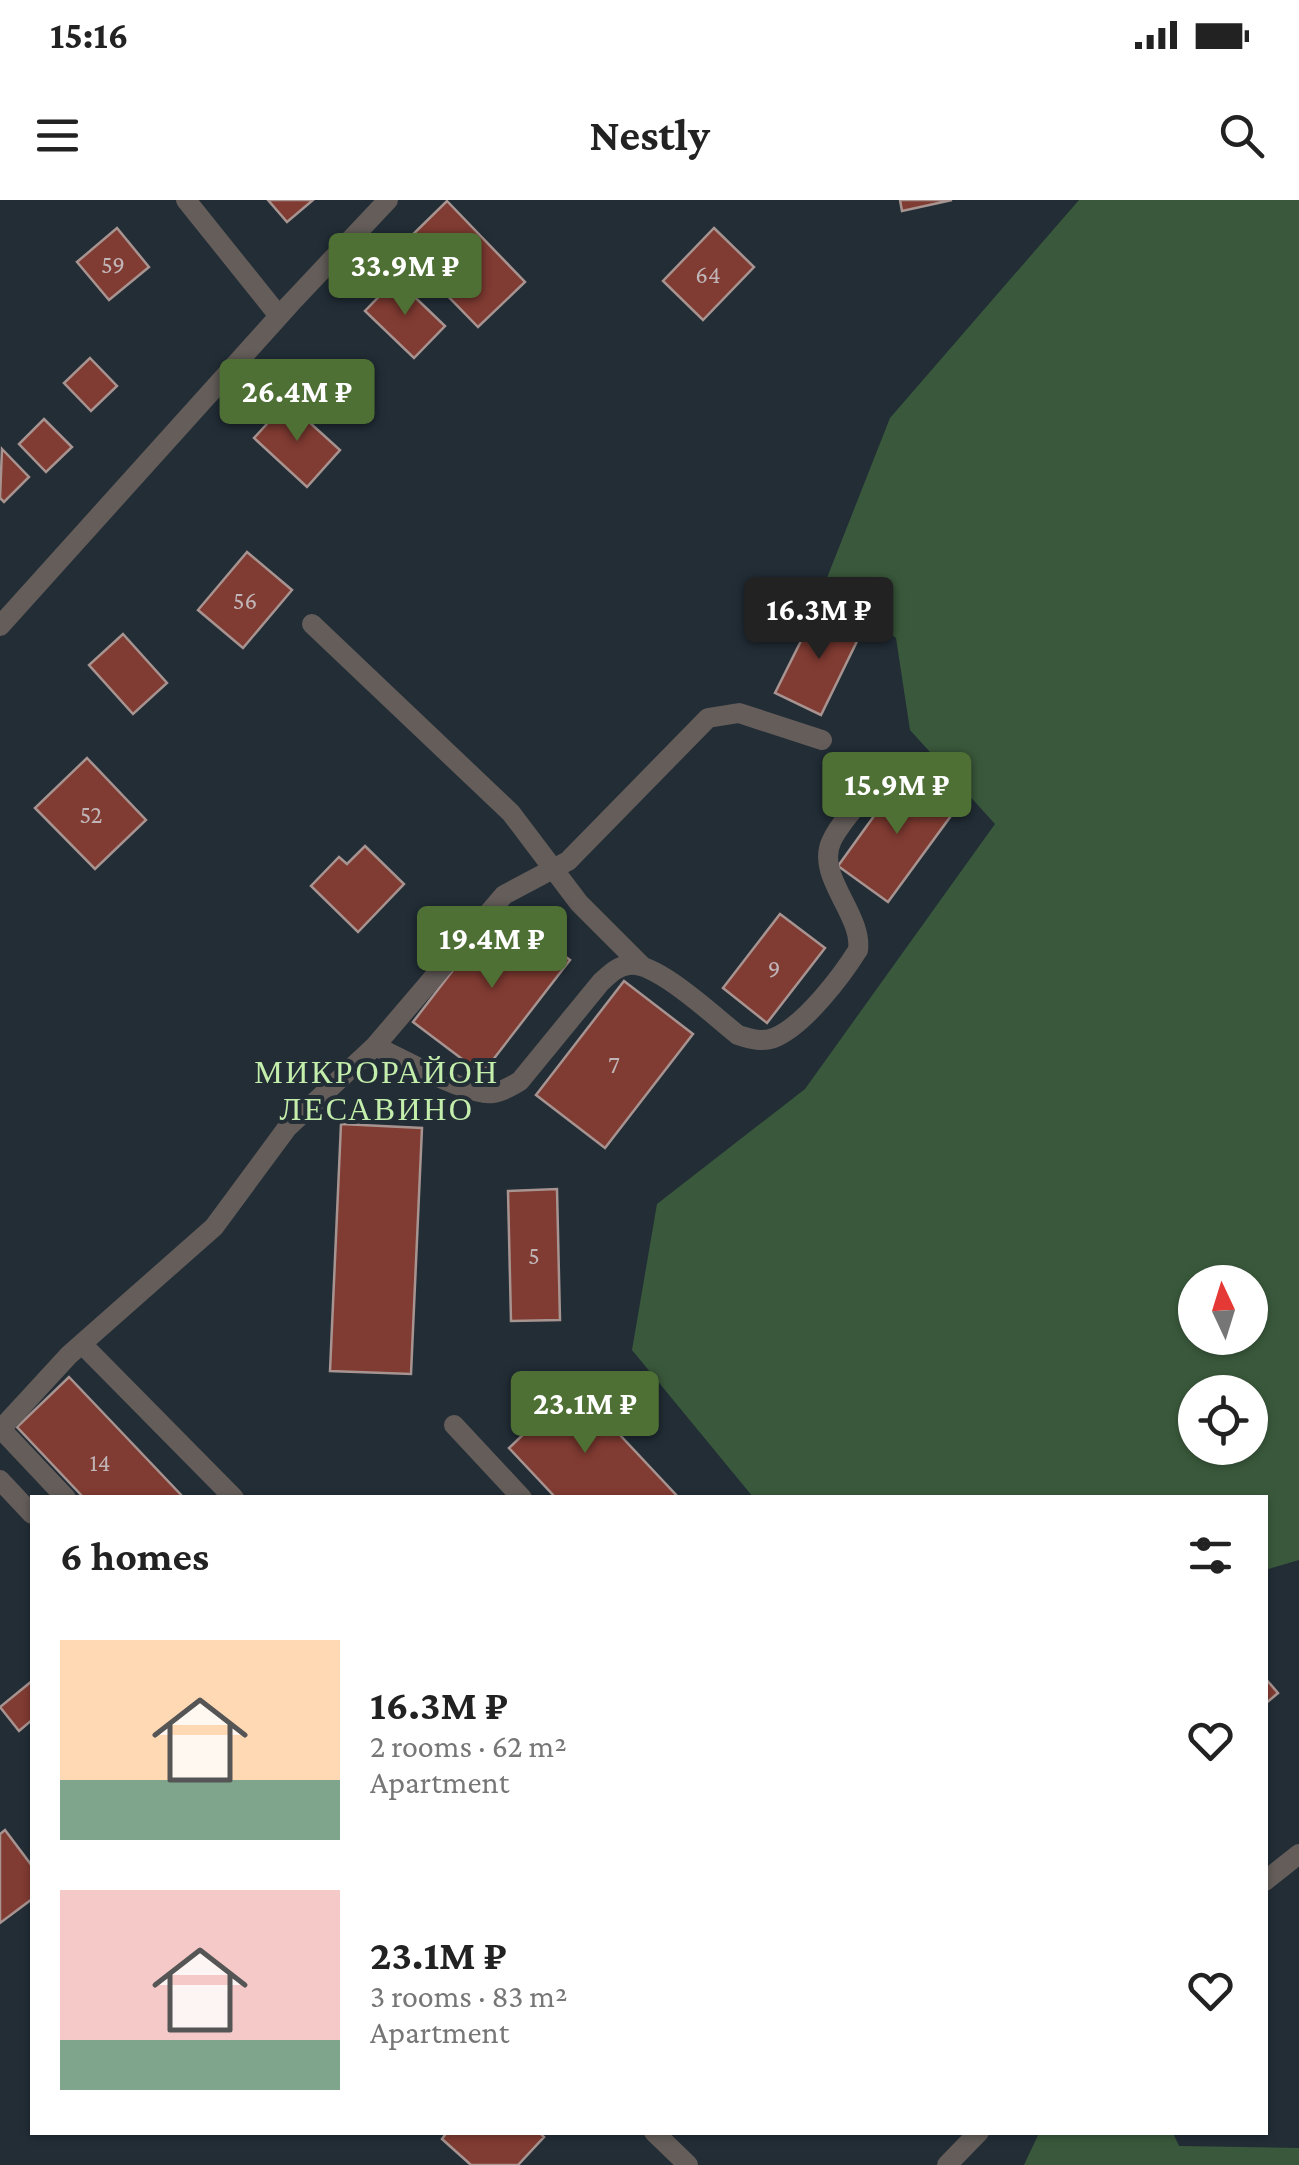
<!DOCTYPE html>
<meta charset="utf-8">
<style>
body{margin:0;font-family:"Crimson Pro",serif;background:#f6f6f6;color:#222;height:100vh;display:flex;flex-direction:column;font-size:38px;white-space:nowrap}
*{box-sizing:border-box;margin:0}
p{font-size:32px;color:#767676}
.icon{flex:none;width:55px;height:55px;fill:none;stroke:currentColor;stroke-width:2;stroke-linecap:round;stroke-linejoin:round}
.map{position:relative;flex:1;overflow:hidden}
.side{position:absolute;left:30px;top:1295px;width:1238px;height:640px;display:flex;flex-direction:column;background:#fff;border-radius:0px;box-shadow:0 2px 8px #0004}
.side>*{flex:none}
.needle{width:65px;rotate:356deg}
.buttons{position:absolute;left:1178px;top:1065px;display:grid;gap:20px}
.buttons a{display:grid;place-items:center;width:90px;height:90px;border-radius:50%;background:#fff;box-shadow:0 2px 8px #0004;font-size:50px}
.price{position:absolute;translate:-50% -85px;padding:0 22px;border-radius:10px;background:#4f7035;color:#fff;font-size:32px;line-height:65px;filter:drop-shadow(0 2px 5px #0008)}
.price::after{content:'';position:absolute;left:50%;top:60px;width:30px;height:22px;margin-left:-15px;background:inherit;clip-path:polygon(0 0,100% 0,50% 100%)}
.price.on{background:#222;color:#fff}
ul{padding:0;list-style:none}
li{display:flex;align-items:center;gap:30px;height:250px;padding:0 30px}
li span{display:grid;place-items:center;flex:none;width:280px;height:200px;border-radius:0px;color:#555}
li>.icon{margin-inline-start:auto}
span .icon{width:120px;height:120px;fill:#fffc;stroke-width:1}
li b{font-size:42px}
h2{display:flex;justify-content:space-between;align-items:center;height:120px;padding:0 30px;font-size:42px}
.status{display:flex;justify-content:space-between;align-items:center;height:70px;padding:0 50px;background:#fff;direction:ltr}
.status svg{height:28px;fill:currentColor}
header{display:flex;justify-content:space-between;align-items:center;height:130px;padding:0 30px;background:#fff;font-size:45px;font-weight:700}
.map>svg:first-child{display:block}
.green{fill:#3a593c;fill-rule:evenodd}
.building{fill:#803b32;stroke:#a79491;stroke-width:2.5}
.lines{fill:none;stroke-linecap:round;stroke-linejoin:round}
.service{stroke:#645d5a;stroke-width:20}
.labels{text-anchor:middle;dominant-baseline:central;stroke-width:8;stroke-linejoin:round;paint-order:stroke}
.number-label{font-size:25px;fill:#c0b4b6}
.neighbourhood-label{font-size:32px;letter-spacing:2.5px;fill:#c4eeab;stroke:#222d36}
</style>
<div class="status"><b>15:16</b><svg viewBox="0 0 49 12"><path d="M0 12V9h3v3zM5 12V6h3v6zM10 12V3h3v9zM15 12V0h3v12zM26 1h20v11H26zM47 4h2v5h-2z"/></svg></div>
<header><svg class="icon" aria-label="menu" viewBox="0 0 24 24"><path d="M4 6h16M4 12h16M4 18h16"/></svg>Nestly<svg class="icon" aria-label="search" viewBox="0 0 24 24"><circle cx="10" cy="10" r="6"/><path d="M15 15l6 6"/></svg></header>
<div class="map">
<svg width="1299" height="1965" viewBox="0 0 1299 1965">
<rect width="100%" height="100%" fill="#222d36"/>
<path class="green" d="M1079,0h220v1360l-34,10v-72l-512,-1 -121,-147 25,-146 148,-115 190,-265 -85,-94 -14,-92 -73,-50 67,-170zM1195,1082h55v56h-55zM1195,1192h55v56h-55z
M1039,1933h134l6,13 120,2v17h-275z"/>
<path class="building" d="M268,0h45l-26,22z
M900,0h52l-50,11z
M447,1l78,81 -47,45 -78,-80z
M117,28l32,39 -40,33 -32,-38z
M714,28l40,39 -51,53 -40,-39z
M396,79l49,47 -31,32 -49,-47z
M90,158l27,28 -26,25 -27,-28z
M287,202l53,48 -33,37 -53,-49z
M44,219l28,28 -26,25 -27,-28z
M2,249l27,28 -25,25 -4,-4z
M247,352l45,38 -49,58 -45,-38z
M817,409l45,22 -41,84 -46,-22z
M123,434l44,49 -34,31 -44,-49z
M87,558l59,62 -51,49 -60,-61z
M905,573l51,36 -68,93 -50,-36z
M365,646l39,38 -46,48 -47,-46 28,-29 8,7z
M501,708l69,52 -88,114 -69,-52z
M780,714l45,34 -58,75 -44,-35z
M624,781l69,53 -88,114 -69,-53z
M341,924l81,4 -11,246 -81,-3z
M557,989l3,131 -49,1 -3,-130z
M69,1177l115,121h-100l-67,-71z
M574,1186l105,112h-123l-47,-50z
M1265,1478l13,15 -13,11z
M32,1481v39l-13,11 -19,-24z
M5,1630l27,36v33l-32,24v-89z
M447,1932h92l5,5 -26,28h-47l-29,-26z"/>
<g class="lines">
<path class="service" d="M186,0l93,116
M312,424l199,189 68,90 64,64
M0,426l290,-322 98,-104
M375,846c30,14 78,42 109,47 13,2 26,-6 36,-12l81,-99c8,-7 16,-16 28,-17 27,-4 86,52 109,70 12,4 26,8 38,2 29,-13 65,-60 82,-87 5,-36 -44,-75 -26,-110 10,-20 29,-39 43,-56
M82,1144l152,154
M454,1225l68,73
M1,1229l65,69
M0,1230l69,-75 145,-128 73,-99 88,-82 129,-151 64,-34 140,-143 31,-5 83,27
M0,1280l32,34
M1265,1681l34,-27
M654,1932l34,33
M947,1965l32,-33"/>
</g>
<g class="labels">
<g class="number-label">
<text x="113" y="64">59</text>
<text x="708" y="74">64</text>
<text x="245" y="400">56</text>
<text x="91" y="614">52</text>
<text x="774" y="768">9</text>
<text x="614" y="864">7</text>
<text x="534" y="1055">5</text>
<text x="100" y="1262">14</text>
</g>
<g class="neighbourhood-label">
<text x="377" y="872">МИКРОРАЙОН<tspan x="377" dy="37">ЛЕСАВИНО</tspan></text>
</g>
</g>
</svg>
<div class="buttons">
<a><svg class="needle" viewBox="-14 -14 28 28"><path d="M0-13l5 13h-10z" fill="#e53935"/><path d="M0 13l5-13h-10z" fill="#767676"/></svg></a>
<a><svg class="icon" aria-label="locate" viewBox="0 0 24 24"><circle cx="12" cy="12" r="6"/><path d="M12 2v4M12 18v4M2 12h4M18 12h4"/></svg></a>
</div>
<b class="price" style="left:405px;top:118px">33.9M ₽</b>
<b class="price" style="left:297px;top:244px">26.4M ₽</b>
<b class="price on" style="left:819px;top:462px">16.3M ₽</b>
<b class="price" style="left:897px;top:637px">15.9M ₽</b>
<b class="price" style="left:492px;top:791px">19.4M ₽</b>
<b class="price" style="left:585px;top:1256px">23.1M ₽</b>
<section class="side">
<h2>6 homes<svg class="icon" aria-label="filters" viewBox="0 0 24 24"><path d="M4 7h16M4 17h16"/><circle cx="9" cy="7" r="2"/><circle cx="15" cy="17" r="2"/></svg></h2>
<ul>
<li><span style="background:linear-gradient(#ffd9b3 70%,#7fa58c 0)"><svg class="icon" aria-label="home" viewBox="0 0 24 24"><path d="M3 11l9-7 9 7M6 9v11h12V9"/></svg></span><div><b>16.3M ₽</b><p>2 rooms · 62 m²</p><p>Apartment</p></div><svg class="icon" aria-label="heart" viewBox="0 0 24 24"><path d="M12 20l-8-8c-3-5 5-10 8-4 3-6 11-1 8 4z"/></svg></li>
<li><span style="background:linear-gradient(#f6c9c9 75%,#7fa58c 0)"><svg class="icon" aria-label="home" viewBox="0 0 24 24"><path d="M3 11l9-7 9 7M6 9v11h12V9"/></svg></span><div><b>23.1M ₽</b><p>3 rooms · 83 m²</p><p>Apartment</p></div><svg class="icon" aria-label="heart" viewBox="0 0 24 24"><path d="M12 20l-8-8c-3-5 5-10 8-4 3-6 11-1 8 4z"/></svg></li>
</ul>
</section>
</div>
